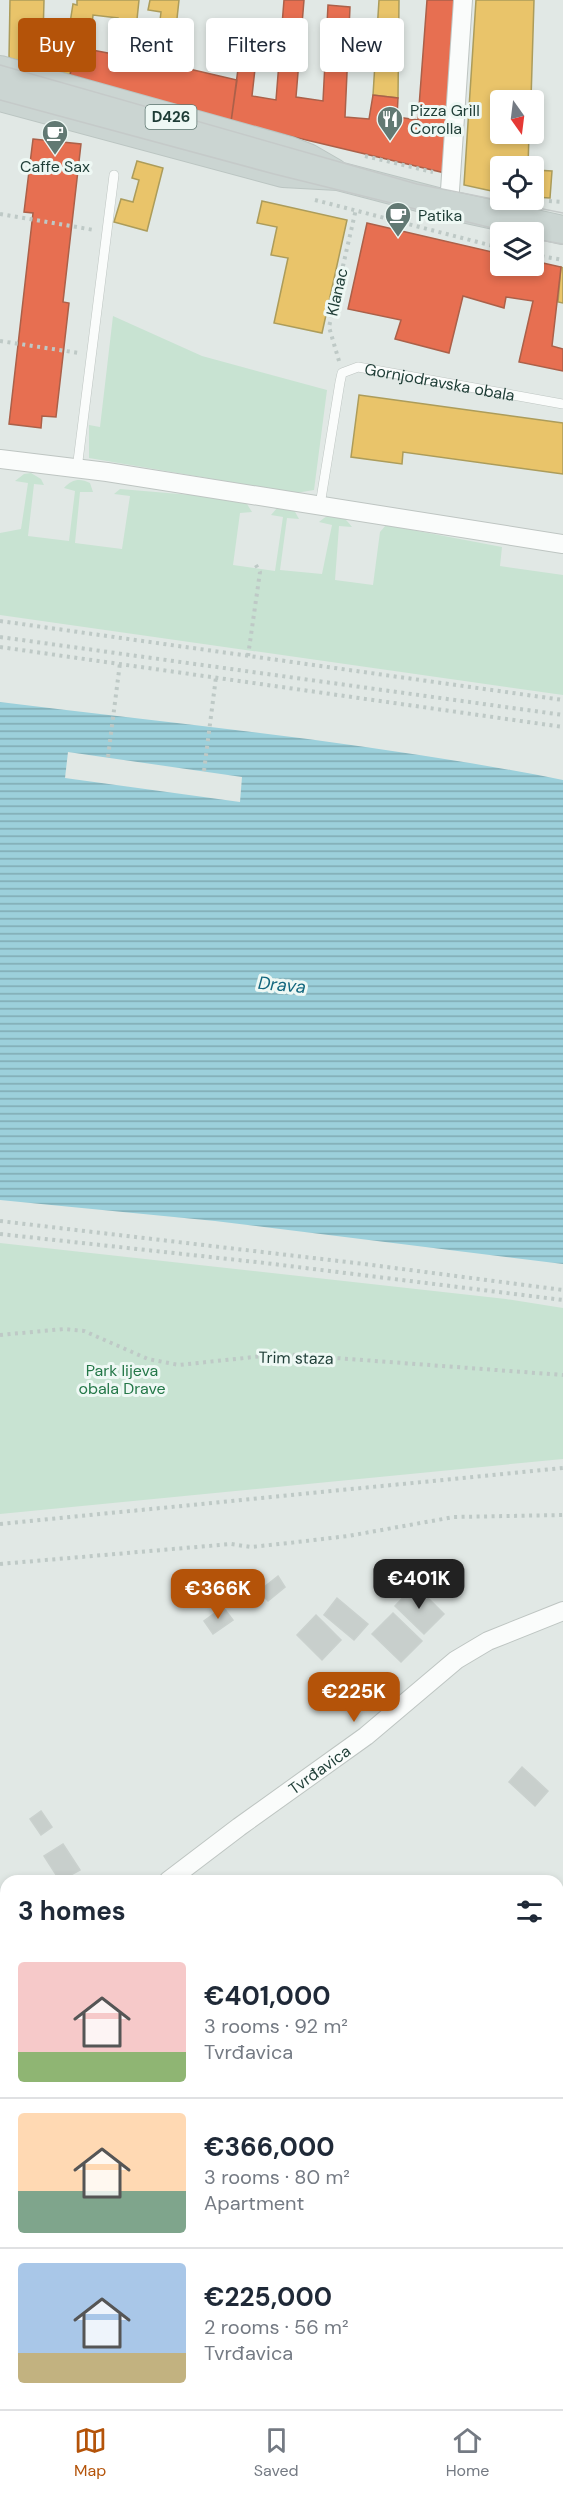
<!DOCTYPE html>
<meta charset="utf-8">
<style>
body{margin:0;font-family:"DM Sans",sans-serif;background:#f2f2f3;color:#1f2937;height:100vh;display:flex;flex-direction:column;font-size:22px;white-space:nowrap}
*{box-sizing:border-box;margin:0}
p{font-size:20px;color:#747a83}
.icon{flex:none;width:33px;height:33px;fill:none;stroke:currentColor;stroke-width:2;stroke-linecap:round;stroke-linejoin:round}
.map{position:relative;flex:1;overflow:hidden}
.panel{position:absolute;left:0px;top:1875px;width:564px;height:534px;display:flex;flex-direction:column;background:#fff;border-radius:18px 18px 0 0;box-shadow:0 3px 9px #0003}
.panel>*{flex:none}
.guide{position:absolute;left:18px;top:18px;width:528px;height:54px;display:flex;gap:12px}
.needle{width:39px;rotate:166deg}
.controls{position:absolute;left:490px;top:90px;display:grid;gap:12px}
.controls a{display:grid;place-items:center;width:54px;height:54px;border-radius:6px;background:#fff;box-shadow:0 3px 9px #0003;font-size:30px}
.price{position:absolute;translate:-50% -51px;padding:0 14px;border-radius:12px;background:#b45309;color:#fff;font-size:20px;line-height:39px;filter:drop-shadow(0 2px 3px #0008)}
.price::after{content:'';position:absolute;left:50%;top:36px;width:18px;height:14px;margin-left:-9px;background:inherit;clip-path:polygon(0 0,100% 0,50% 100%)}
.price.selected{background:#222;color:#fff}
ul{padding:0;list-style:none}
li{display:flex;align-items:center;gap:18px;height:150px;padding:0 18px}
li+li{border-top:2px solid #e0e1e3}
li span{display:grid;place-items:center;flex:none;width:168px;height:120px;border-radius:6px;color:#555}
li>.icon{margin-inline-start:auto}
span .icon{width:72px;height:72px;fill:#fffc;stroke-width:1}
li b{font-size:26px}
h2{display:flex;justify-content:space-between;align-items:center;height:72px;padding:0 18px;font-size:26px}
.tag{padding:0 21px;border-radius:6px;background:#fff;box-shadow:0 3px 9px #0003;font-size:21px;line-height:54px}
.tag.selected{background:#b45309;color:#fff}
.tabs{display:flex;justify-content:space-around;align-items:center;height:84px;border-top:2px solid #e0e1e3;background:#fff;font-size:16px;color:#747a83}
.tabs a{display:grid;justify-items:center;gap:3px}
.tabs .selected{color:#b45309}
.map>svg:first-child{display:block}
.green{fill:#c8e3d2}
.water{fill:url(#water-rules)}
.pier{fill:#e1e8e5}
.homes{fill:#e9c46a;stroke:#ac9c5a;stroke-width:1.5}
.shops{fill:#e76f51;stroke:#ab6049;stroke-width:1.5}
.building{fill:#c8cfcc;stroke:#cad1ce;stroke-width:1.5}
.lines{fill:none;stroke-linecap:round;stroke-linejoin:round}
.lane-casing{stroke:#bec5c2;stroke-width:10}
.street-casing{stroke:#bec5c2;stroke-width:20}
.primary-casing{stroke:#bbc5c2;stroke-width:30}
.path{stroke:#bec9c6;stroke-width:4;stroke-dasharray:3 4.5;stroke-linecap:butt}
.lane{stroke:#fafcfb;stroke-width:9}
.street{stroke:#fafcfb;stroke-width:18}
.primary{stroke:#cbd5d2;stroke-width:28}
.tram{stroke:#c5cac9;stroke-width:1.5}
.labels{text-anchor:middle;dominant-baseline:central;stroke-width:6;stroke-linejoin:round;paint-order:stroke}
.shield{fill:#eef8f4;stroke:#5c756f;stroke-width:1.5}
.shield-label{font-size:15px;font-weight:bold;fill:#1e3d36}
.poi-label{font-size:16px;fill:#1e3d36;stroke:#eef8f4;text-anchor:start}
.street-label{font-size:16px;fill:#1e3d36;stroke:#eef8f4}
.park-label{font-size:16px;fill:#247748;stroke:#eef8f4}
.water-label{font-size:18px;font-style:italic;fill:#12667e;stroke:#eef8f4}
</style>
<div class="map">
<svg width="563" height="2409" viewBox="0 0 563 2409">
<defs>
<pattern id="water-rules" width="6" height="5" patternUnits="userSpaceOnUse" patternTransform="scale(1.5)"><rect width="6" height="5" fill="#9cd0db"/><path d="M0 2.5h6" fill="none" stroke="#7faab2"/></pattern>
</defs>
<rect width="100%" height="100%" fill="#e1e8e5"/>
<path class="green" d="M113,316l89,40 125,34 -13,100 -18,3 -207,-35v-33l11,2z
M31,473l10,6 3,6 -10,-1 -6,52 41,5 6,-50 -11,-3c8,-9 16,-10 26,-5l3,9h-13l-5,51 47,6 8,-53 -16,-2 6,-5 119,10 8,5 5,8 -12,1 -7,52 42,6 8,-54 -12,-2 6,-7 17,2 5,9 -12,-1 -7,52 42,4 10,-49 -13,-3c14,-12 22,-10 33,5l-13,-1 -4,54 38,5 7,-53 6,-7 116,22 -2,19 63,9v120l-563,-80v-82l21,-4 7,-46 -13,-2 9,-7z
M0,1243l506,56 57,9v151l-563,55z"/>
<path class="water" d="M0,702c188,23 378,41 563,78v484l-348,-43 -215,-21z"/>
<path class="pier" d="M68,752l174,25 -2,25 -175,-24z"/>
<path class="homes" d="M10,0h34l-1,38 33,9 -6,28 -61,-17z
M77,0h62l-6,58 -20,-5 5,-35 -25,-3 -1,10 -22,-2 3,-19 4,1z
M150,0h29l-7,65 -17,-2 6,-51 -13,-2z
M379,0h20l-1,98 -25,-3z
M476,0h58l-3,100h-30v34h28l-1,32h-27v27l-37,-8z
M137,161l26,7 -16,63 -33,-9 7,-23 12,3 6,-22 -7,-2z
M534,170l18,1 -2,27 -16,-1z
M262,201l85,19 -25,113 -48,-10 14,-65 -17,-3 6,-28 -20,-4z
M561,267l2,1v35l-5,-1z
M359,395l204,28v51l-160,-22 -1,12 -51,-7z"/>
<path class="shops" d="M284,0h20l-8,97 27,4 5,-96 22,2 -5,110 24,2 4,-24 25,3 -1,19 21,3 9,-120h30l-12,173 -214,-51 11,-83 16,3 -6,54 24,4z
M76,47l96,18 65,15 -6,42 -161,-47z
M33,139l48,5 -18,158 6,1 -13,114 -14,-1 -1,12 -32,-4 24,-211 -9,-1z
M367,223l134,31v12h33v-5l27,6 -9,79 11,3v22l-44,-9 14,-61 -27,-4 -2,11 -41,-12 -14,57 -54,-14 6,-19 -53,-11z"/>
<path class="building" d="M278,1576l7,11 -17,14 -9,-10z
M415,1585l29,29 -20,20 -29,-28z
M337,1598l31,26 -14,16 -30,-25z
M223,1607l10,13 -20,14 -9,-13z
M393,1613l29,28 -21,21 -29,-28z
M316,1615l25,25 -19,20 -25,-25z
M522,1767l26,24 -13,15 -26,-24z
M41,1811l11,16 -11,8 -11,-16z
M63,1844l17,26 -20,11 -16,-25z"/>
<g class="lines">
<g class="lane-casing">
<g id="lane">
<path d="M77,469l37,-294"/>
<path id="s1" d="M320,505l20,-123 2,-9 16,-6 205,37"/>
</g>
</g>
<g class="street-casing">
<g id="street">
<path d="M449,205l14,-205"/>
<path d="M0,459l107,13 456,72"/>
<path id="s2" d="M168,1881l71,-54 127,-91 90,-76 32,-19 75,-30"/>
<path d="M0,1989l6,-4"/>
</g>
</g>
<g class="primary-casing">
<path id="primary" d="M0,70l290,81 18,7 26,15
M0,97l283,76 55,3 111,29 114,25"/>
</g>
<path class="path" d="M365,156l68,16
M315,200l186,48
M549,201l14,1
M0,214l94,16
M534,255l29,5
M0,341l79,12
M339,361l-10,-34 27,-118
M0,621l563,79
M0,637l563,78
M0,647l563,80
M248,656l12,-84 -6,-10
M108,757l12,-94
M204,771l12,-94
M0,1221l364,43 199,26
M0,1234l265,29 298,37
M0,1335l64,-6 20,2 64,28 31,6 103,-11 281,21
M0,1524l563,-56
M0,1564l231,-20 20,3 38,-4 59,-7 106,-19 109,-2"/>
<use href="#lane" class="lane"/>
<use href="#street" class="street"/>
<use href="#primary" class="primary"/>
<path class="tram" d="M0,65l417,119 146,29
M0,100l274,74 234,58
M534,239l29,5"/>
</g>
<defs>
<g id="restaurant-pin" transform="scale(1.35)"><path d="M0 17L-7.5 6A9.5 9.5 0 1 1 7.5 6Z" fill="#627973" stroke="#eef8f4"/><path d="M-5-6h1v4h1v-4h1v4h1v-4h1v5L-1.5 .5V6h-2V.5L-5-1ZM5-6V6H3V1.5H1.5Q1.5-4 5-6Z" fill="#fff"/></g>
<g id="cafe-pin" transform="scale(1.35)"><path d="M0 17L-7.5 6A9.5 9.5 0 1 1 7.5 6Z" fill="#627973" stroke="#eef8f4"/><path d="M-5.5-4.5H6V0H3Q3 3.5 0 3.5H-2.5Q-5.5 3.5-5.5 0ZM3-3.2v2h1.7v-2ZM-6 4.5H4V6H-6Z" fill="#fff"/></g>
</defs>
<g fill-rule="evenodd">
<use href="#restaurant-pin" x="390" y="119"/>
<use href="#cafe-pin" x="55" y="133"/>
<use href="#cafe-pin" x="398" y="215"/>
</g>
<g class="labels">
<rect class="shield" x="145.5" y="105" width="51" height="24" rx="4.5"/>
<g class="shield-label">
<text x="171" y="117">D426</text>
</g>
<g class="poi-label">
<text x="410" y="110">Pizza Grill<tspan x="410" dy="18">Corolla</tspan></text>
<text x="55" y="166" text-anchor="middle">Caffe Sax</text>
<text x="418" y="215">Patika</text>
</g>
<g class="street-label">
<text transform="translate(337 292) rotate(-77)">Klanac</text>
<text stroke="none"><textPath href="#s1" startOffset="234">Gornjodravska obala</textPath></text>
<text transform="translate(296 1358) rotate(1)">Trim staza</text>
<text stroke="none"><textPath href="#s2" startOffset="188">Tvrđavica</textPath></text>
</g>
<g class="park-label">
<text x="122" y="1370">Park lijeva<tspan x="122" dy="18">obala Drave</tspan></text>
</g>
<g class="water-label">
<text transform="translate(282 985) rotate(5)">Drava</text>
</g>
</g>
</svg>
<div class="controls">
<a><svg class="needle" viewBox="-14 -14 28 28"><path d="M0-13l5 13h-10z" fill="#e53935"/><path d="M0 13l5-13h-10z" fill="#747a83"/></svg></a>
<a><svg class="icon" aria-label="locate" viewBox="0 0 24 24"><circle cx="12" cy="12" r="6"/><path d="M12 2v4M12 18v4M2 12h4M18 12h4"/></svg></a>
<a><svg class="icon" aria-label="layers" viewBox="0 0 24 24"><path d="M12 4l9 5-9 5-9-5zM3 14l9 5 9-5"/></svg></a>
</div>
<b class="price selected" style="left:419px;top:1610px">€401K</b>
<b class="price" style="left:218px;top:1620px">€366K</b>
<b class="price" style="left:354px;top:1723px">€225K</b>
<div class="guide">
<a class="tag selected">Buy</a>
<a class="tag">Rent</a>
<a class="tag">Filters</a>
<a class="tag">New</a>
</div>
<section class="panel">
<h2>3 homes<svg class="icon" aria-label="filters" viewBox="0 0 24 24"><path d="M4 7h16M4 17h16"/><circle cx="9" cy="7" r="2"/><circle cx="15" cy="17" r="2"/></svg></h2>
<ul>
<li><span style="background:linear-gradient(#f6c9c9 75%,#8fb573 0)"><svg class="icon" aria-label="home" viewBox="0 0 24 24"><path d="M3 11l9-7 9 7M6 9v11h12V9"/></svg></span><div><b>€401,000</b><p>3 rooms · 92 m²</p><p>Tvrđavica</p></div></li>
<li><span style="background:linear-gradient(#ffd9b3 65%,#7fa58c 0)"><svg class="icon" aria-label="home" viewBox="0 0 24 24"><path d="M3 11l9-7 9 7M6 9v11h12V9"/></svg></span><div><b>€366,000</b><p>3 rooms · 80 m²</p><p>Apartment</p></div></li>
<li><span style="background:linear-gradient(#a9c7e8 75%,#c2b280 0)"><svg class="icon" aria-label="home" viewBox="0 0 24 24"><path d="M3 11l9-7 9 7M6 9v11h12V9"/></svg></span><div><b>€225,000</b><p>2 rooms · 56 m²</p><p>Tvrđavica</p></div></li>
</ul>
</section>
</div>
<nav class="tabs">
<a class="selected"><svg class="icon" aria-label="map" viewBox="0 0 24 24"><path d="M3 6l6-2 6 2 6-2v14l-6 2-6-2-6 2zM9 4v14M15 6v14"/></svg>Map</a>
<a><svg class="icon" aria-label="saved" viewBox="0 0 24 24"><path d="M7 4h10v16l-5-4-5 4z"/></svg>Saved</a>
<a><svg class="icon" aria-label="home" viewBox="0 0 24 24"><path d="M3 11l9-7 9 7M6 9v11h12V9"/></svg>Home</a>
</nav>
